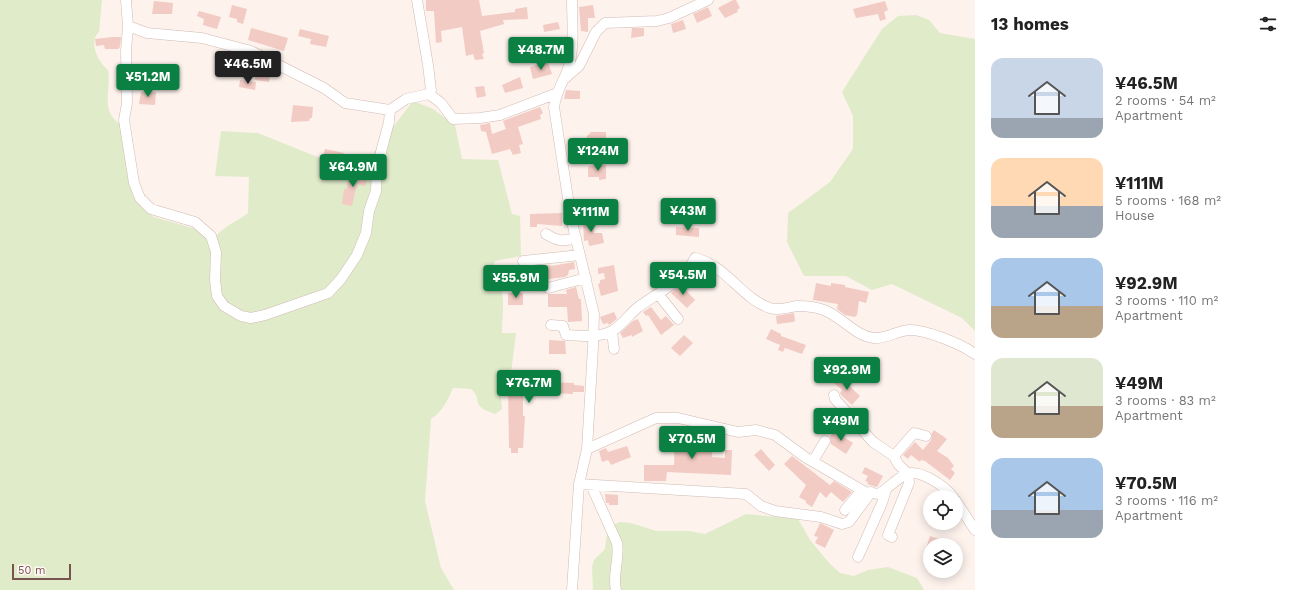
<!DOCTYPE html>
<meta charset="utf-8">
<style>
body{margin:0;font-family:"Work Sans",sans-serif;background:#f2f2f2;color:#222;height:100vh;display:flex;flex-direction:column;font-size:15px;white-space:nowrap}
*{box-sizing:border-box;margin:0}
p{font-size:13px;color:#767676}
.icon{flex:none;width:22px;height:22px;fill:none;stroke:currentColor;stroke-width:2;stroke-linecap:round;stroke-linejoin:round}
.map{position:relative;flex:1;overflow:hidden}
.side{display:flex;flex-direction:column;background:#fff;width:320px}
.side>*{flex:none}
.fabs{position:absolute;left:923px;top:490px;display:grid;gap:8px}
.fabs a{display:grid;place-items:center;width:40px;height:40px;border-radius:50%;background:#fff;box-shadow:0 2px 10px #0003;font-size:20px}
.scale{position:absolute;left:12px;bottom:10px;width:59px;box-sizing:border-box;padding-left:4px;border:2px solid #79534e;border-top:0;font-size:11px;line-height:14px;white-space:nowrap;color:#79534e;-webkit-text-stroke:3px #fff7f3;paint-order:stroke}
.price{position:absolute;translate:-50% -34px;padding:0 9px;border-radius:4px;background:#0b8043;color:#fff;font-size:13px;line-height:26px;filter:drop-shadow(0 1px 2px #0008)}
.price::after{content:'';position:absolute;left:50%;top:24px;width:12px;height:9px;margin-left:-6px;background:inherit;clip-path:polygon(0 0,100% 0,50% 100%)}
.price.selected{background:#222;color:#fff}
ul{padding:0;list-style:none}
li{display:flex;align-items:center;gap:12px;height:100px;padding:0 16px}
li span{display:grid;place-items:center;flex:none;width:112px;height:80px;border-radius:12px;color:#555}
li>.icon{margin-inline-start:auto}
span .icon{width:48px;height:48px;fill:#fffc;stroke-width:1}
li b{font-size:17px}
h2{display:flex;justify-content:space-between;align-items:center;height:48px;padding:0 16px;font-size:17px}
main{display:flex;flex:1;min-height:0}
.map>svg:first-child{display:block}
.green{fill:#e0ebca}
.building{fill:#f2cbc4}
.lines{fill:none;stroke-linecap:round;stroke-linejoin:round}
.minor-casing{stroke:#d2bab4;stroke-width:11}
.minor{stroke:#fff;stroke-width:10}
</style>
<main>
<div class="map">
<svg width="975" height="590" viewBox="0 0 975 590">
<rect width="100%" height="100%" fill="#fdf2ec"/>
<path class="green" d="M0,0h102l-3,32c-11,10 -1,30 9,38 4,19 -9,40 12,54l13,72 9,12 12,9 63,18c9,-10 21,-14 31,-22l1,-36 -34,-1 6,-45 37,2 62,25 32,16 24,3 -2,-25 39,-51 20,8 22,16 7,34 36,1 14,54 8,2 1,40 -26,5 -3,10c16,18 10,40 10,62h14l-5,40 -12,5 3,31 -7,5c-27,-9 -11,-14 -24,-25l-18,-1c-6,13 -10,23 -22,31l-6,82 16,67 13,22h-454z
M916,15l13,5 11,13 35,6v292l-13,-13 -70,-34 -20,6 -26,-14h-42l-17,-34 1,-29 42,-31 23,-33v-33l-11,-24 40,-63 16,-13z
M746,514l52,5 12,21 20,24 10,9 14,3 14,-6 20,-3 29,11 7,12h-331l-1,-23 2,-7 11,-11 3,-22 12,-5 11,1 25,8h33l16,3z"/>
<path class="building" d="M426,0h53l3,16 33,-4v-3l12,-2 1,12 -25,1 1,4 -24,7 4,22 -2,1 2,5 -9,1 -2,-6 -7,2 -4,-29 -21,4 1,11 -6,1 -2,-32h-8z
M733,0h3l4,8 -3,2 1,2 -13,6 -7,-10z
M154,1l19,2 -1,11h-20z
M885,1l3,9 -4,2 2,7 -6,2 -2,-7 -22,4 -3,-9z
M232,5l15,4 -4,15 -6,-2v-3l-8,-2z
M593,5l2,13h-7v14l-7,-1 -2,-24z
M708,7l4,9 -15,7 -4,-9z
M199,11l22,6 -4,12 -14,-4 1,-6 -7,-3z
M683,20l3,9 -13,4 -2,-9z
M558,22l2,7 -16,3 -1,-7z
M251,28l37,10 -4,13 -36,-11z
M632,28h12v8l-13,2z
M300,29l29,7 -3,11 -16,-3 1,-5 -13,-3z
M113,37h8l-1,10 -2,2h-13l-1,-4 -8,1 -1,-7z
M548,62l4,12 -19,5 -3,-12z
M260,65l11,3 -2,14 -14,-2 2,-14 3,1z
M520,77l3,11 -18,5 -3,-8z
M240,80l16,2 -1,8 -16,-3z
M484,86l2,10 -9,2 -2,-11z
M566,90l14,1v8h-16z
M141,92h15l-1,13 -16,-1z
M293,105l20,2 -1,11h-2l-1,3 -18,1z
M540,107l3,6 -3,2 1,4 -23,8 5,17 -4,1 2,8 -8,2 -3,-6 -18,5 -6,-22 -5,-1 -1,-6 10,-2 2,11 14,-5 -3,-8z
M591,132h15v9l-12,1v5l-10,1 3,-12z
M325,149l19,4 -2,11 -12,-2 1,-3 -8,-3z
M606,165v14l-7,1v-3h-11v-9l1,-2z
M350,173l17,4 -2,9 -8,-2 -5,22 -10,-2 2,-15 2,1z
M562,213v13l-25,-2v3h-7v-13z
M593,216l1,17h8l2,10 -15,3 -1,-6 -4,1 -1,-23z
M676,227l23,1v9l-23,-2z
M574,262l1,7 -6,1 -1,5 -3,2 -43,5 -1,-15 29,-2 1,1z
M614,265l4,26 -17,5 -3,-12 2,-1v-3l5,-1 -1,-6 -6,1v-6z
M698,266l7,5 -8,8 -5,-5z
M816,283l15,3v-3l14,2v2l24,5 -3,11 -7,-2 -2,14 -2,2 -10,-2 -8,-6 1,-5 -25,-4z
M681,285l14,15 -8,8 -16,-15z
M576,287l3,12h2l1,22 -14,1 -1,-15h-19v-13h19l-1,-4z
M508,293h15v12h-15z
M651,307l10,13 5,-4 8,9 -13,10 -13,-20 -2,1 -3,-4z
M614,312l3,7 -8,6 -1,-2 -5,1 -3,-7z
M794,313l1,8 -2,1 -16,2 -1,-8z
M638,319l5,12 -11,6v-2l-9,3 -3,-5 13,-12z
M771,329l10,5v2l25,9 -4,9 -17,-6 -2,4 -5,-2 2,-5 -14,-6z
M684,335l9,8 -13,13 -9,-8z
M549,340l16,1 1,13h-17z
M840,377l20,19 -8,9 -11,-10 -1,-2 2,-3 -8,-7z
M501,380l73,3v2l10,1v6h-11v2l-22,-1v1h-9v2h-19v20h2l-2,32h-5v5h-7v-5h-2l-1,-62h-8z
M934,430l13,9 -10,12 11,7 6,8 -3,3 4,4 -5,7 -25,-19 -4,-1 -1,2 -9,-7 -3,4 -5,-4 12,-13 8,8 8,-10 1,-7z
M834,431l19,12 -7,11 -15,-10 -1,-7z
M675,436l38,2 -1,19 13,1v-8h7l-1,25 -64,-3 -1,9h-22v-16h30z
M627,446l4,11 -20,8 -3,-5 -6,2 -3,-11 7,-3 2,4z
M761,449l14,16 -6,6 -15,-16z
M792,456l38,29 4,-4 18,11 -9,10 -12,-10 -5,6 -6,-6 -8,15 -6,-4v-2l-7,-4 7,-12 -22,-21z
M865,467l18,9 -6,11 -10,-3 1,-2 -3,-1 3,-5 -6,-3z
M605,494l13,1v10h-9v-2h-3z
M820,523l14,7 -9,18 -10,-5 3,-6 -4,-1z
M930,536l9,3 -3,6h-6v15l-7,-2z"/>
<g class="lines">
<g class="minor-casing">
<path id="minor" d="M126,0l2,26 -2,25 1,52 -3,17 10,63 6,15 11,11 44,13 16,14 5,16 -1,28 2,16 7,10 17,10 10,2 14,-3 63,-22 13,-14 16,-24 9,-22 3,-22 7,-20 1,-24 12,-45 1,-12
M417,0l11,65 3,25 -2,4
M572,0c0,22 3,47 -4,69 -5,13 -12,23 -14,38l17,111 23,96 -1,33 -6,102 -8,35 -7,106
M128,26l19,7 55,5 49,13 73,37 21,15 45,7 16,-11 23,-5 12,9 12,16 27,-1 20,-3 55,-21
M564,79l15,-13 17,-34 9,-9 52,-2 12,-3 39,-18
M570,214l21,-4
M546,234c11,7 17,8 30,4
M523,261l57,-6
M548,288l38,-10
M658,294l20,25
M551,325l12,1 3,9c15,1 32,3 46,-4 9,-5 17,-16 25,-23 19,-14 48,-28 58,-50 31,7 47,41 75,50 9,3 19,-1 27,-2 9,0 19,1 27,4 18,7 31,26 50,28 13,1 24,-8 36,-8 17,0 51,14 65,24
M612,331l2,18
M834,395l1,4 38,43 21,14 4,8 10,10 1,9 -21,52 4,2
M587,449l69,-31h22l60,14 18,-2 19,5 30,22 60,35 14,2c9,-6 17,-14 25,-19 14,-8 41,11 49,22
M894,456l20,-23 12,3
M813,461l12,-20
M579,484l167,10 15,12 14,5 46,6 21,7 7,-2 22,-30
M591,485l26,58c3,16 -5,31 -1,47
M956,501l19,29
M845,510l17,-20
M858,557l24,-54 4,-13"/>
</g>
<use href="#minor" class="minor"/>
</g>
</svg>
<div class="fabs">
<a><svg class="icon" aria-label="locate" viewBox="0 0 24 24"><circle cx="12" cy="12" r="6"/><path d="M12 2v4M12 18v4M2 12h4M18 12h4"/></svg></a>
<a><svg class="icon" aria-label="layers" viewBox="0 0 24 24"><path d="M12 4l9 5-9 5-9-5zM3 14l9 5 9-5"/></svg></a>
</div>
<div class="scale">50 m</div>
<b class="price" style="left:541px;top:71px">¥48.7M</b>
<b class="price selected" style="left:248px;top:85px">¥46.5M</b>
<b class="price" style="left:148px;top:98px">¥51.2M</b>
<b class="price" style="left:598px;top:172px">¥124M</b>
<b class="price" style="left:353px;top:188px">¥64.9M</b>
<b class="price" style="left:688px;top:232px">¥43M</b>
<b class="price" style="left:591px;top:233px">¥111M</b>
<b class="price" style="left:683px;top:296px">¥54.5M</b>
<b class="price" style="left:516px;top:299px">¥55.9M</b>
<b class="price" style="left:847px;top:391px">¥92.9M</b>
<b class="price" style="left:529px;top:404px">¥76.7M</b>
<b class="price" style="left:841px;top:442px">¥49M</b>
<b class="price" style="left:692px;top:460px">¥70.5M</b>
</div>
<section class="side">
<h2>13 homes<svg class="icon" aria-label="filters" viewBox="0 0 24 24"><path d="M4 7h16M4 17h16"/><circle cx="9" cy="7" r="2"/><circle cx="15" cy="17" r="2"/></svg></h2>
<ul>
<li><span style="background:linear-gradient(#c9d6e8 75%,#9aa5b1 0)"><svg class="icon" aria-label="home" viewBox="0 0 24 24"><path d="M3 11l9-7 9 7M6 9v11h12V9"/></svg></span><div><b>¥46.5M</b><p>2 rooms · 54 m²</p><p>Apartment</p></div></li>
<li><span style="background:linear-gradient(#ffd9b3 60%,#9aa5b1 0)"><svg class="icon" aria-label="home" viewBox="0 0 24 24"><path d="M3 11l9-7 9 7M6 9v11h12V9"/></svg></span><div><b>¥111M</b><p>5 rooms · 168 m²</p><p>House</p></div></li>
<li><span style="background:linear-gradient(#a9c7e8 60%,#b9a48a 0)"><svg class="icon" aria-label="home" viewBox="0 0 24 24"><path d="M3 11l9-7 9 7M6 9v11h12V9"/></svg></span><div><b>¥92.9M</b><p>3 rooms · 110 m²</p><p>Apartment</p></div></li>
<li><span style="background:linear-gradient(#dfe7d0 60%,#b9a48a 0)"><svg class="icon" aria-label="home" viewBox="0 0 24 24"><path d="M3 11l9-7 9 7M6 9v11h12V9"/></svg></span><div><b>¥49M</b><p>3 rooms · 83 m²</p><p>Apartment</p></div></li>
<li><span style="background:linear-gradient(#a9c7e8 65%,#9aa5b1 0)"><svg class="icon" aria-label="home" viewBox="0 0 24 24"><path d="M3 11l9-7 9 7M6 9v11h12V9"/></svg></span><div><b>¥70.5M</b><p>3 rooms · 116 m²</p><p>Apartment</p></div></li>
</ul>
</section>
</main>
